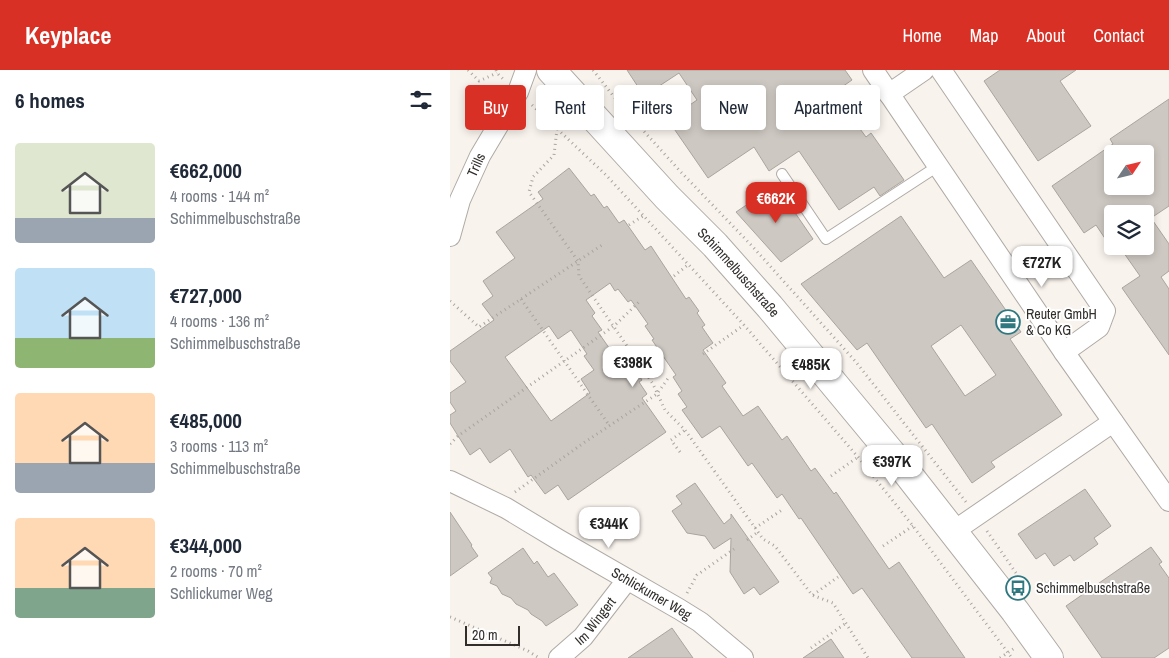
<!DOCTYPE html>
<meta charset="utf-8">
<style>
body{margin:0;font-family:"Archivo Narrow",sans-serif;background:#f6f6f7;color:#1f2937;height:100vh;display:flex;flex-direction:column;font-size:19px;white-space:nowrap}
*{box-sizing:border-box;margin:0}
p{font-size:16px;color:#747a83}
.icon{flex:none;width:28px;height:28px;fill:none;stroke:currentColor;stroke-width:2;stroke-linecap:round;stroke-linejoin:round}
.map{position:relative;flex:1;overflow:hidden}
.panel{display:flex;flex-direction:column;background:#fff;width:450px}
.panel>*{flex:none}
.guide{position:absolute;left:15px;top:15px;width:475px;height:45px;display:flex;gap:10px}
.needle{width:32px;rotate:55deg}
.tools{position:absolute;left:654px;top:75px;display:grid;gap:10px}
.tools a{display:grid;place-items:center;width:50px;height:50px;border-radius:5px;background:#fff;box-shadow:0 2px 8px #0003;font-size:25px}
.scale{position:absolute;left:15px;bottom:12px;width:55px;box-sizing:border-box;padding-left:5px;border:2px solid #312e2c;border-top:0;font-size:14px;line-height:18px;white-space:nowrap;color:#312e2c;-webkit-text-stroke:4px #fff;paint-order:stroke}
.price{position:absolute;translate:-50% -42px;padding:0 11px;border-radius:10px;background:#fff;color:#222;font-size:16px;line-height:32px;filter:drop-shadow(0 1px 2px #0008)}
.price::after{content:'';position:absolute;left:50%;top:30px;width:15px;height:11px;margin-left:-8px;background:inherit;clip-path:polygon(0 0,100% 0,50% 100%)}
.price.active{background:#d93025;color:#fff}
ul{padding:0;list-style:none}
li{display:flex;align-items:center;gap:15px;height:125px;padding:0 15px}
li span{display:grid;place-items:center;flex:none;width:140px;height:100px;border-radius:5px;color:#555}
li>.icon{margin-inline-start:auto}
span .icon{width:60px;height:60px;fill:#fffc;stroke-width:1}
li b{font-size:21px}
h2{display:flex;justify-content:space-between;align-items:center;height:60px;padding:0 15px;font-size:21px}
.pill{padding:0 18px;border-radius:5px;background:#fff;box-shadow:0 2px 8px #0003;font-size:18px;line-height:45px}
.pill.active{background:#d93025;color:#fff}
header{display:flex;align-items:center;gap:30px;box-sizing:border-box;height:70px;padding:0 25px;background:#d93025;color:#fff}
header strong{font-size:24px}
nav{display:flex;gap:28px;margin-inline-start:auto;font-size:18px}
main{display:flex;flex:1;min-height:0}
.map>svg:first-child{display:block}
.building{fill:#cec8c2;stroke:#aaa49f;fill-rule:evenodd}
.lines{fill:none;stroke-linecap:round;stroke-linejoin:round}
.lane-casing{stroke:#b0aaa5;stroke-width:12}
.street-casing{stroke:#b0aaa5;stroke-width:22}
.secondary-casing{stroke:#b0aaa5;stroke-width:30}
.path{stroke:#a9a4a0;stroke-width:3;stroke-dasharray:1 4;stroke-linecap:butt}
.lane{stroke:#fff;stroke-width:10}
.street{stroke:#fff;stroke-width:20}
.secondary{stroke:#fff;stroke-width:28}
.labels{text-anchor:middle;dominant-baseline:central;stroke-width:4;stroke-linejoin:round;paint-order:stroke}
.street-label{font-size:14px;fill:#312e2c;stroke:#fff}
.poi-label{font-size:14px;fill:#312e2c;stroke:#fff;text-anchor:start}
</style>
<header>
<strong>Keyplace</strong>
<nav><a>Home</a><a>Map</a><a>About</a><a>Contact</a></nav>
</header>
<main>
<section class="panel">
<h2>6 homes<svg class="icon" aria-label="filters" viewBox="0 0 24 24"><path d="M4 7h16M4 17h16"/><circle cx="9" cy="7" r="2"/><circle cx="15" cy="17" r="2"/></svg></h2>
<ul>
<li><span style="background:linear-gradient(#dfe7d0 75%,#9aa5b1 0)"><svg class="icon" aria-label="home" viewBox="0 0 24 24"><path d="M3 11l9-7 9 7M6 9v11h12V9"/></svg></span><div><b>€662,000</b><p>4 rooms · 144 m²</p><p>Schimmelbuschstraße</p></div></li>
<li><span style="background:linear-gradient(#bfe0f5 70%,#8fb573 0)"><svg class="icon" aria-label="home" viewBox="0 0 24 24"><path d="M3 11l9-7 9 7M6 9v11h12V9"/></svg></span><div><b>€727,000</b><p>4 rooms · 136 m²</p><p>Schimmelbuschstraße</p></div></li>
<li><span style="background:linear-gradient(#ffd9b3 70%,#9aa5b1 0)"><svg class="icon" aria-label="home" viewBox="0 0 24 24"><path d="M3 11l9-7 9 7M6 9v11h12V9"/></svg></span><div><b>€485,000</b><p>3 rooms · 113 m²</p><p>Schimmelbuschstraße</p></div></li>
<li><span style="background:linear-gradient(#ffd9b3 70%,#7fa58c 0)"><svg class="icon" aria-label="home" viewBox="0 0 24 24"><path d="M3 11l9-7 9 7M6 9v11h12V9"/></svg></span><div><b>€344,000</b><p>2 rooms · 70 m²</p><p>Schlickumer Weg</p></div></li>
</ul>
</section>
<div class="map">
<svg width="719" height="588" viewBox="0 0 719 588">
<rect width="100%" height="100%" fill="#f9f3ed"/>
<path class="building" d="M177,0h218l7,10 -23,16 21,29 5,-3 11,15 5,-4 33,47 -24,16 -6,-9 -35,23 -40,-59 -30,20 -15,-24 -46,31 -40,-58 29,-20 -18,-27 -35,23z
M550,0h76l-16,11 31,45 -53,35 -54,-80z
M719,29v107l-18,12 18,26v27l-8,6 8,12v66l-47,-67 18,-12 -21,-30h26v-32h-33v35l-16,-24 -12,8 -32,-47 61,-42 -3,-5zM662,84h33v32h-33z
M119,98l22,28 3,-2 10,14 3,-2 12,17 5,-3 21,30 6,-4 35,53 3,-2 10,14 -2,2 8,12 -3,2 11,16 -10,7 23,33 -4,3 21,30 15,-10 24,34 5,-4 24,35 4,-3 19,26 2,-2 53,77 10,-7 66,96h-53l-50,-70 -9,6 -52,-76 -2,1 -17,-25 -5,4 -25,-35 -4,3 -28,-40 -18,12 -20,-28 5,-3 -9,-13 4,-3 -9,-14 3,-2 -24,-35 2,-1 -9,-13 3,-2 -17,-24 -3,2 -10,-13 -3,2 -5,-8 -24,17 9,13 -3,3 10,14 -4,2 16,23 3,-2 10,14 4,-3 11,16 -3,2 8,12 -5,4 24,34 -98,68 -10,-15 -13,9 -14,-19 -3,2 -18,-28 -20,14 -10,-15 -10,7 -20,-32v-8l6,-4 -6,-9v-9l16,-11 -16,-21v-10l44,-31 -12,-16 11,-8 -10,-15 32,-23 -19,-26 47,-33 -5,-7zM99,256l9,13 13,-9 16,24 -3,2 10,14 -13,9 9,14 -39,28 -46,-64z
M326,115l37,54 -32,23 -45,-50z
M451,146l43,62 27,-18 50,72 -11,7 52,76 -71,47 4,5 -23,16 -40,-59 -6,4 -59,-85 -10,7 -56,-66zM511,255l35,50 -31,21 -34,-50z
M245,413l29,41 7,-6v-4l48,68 -19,13 -6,-8 -10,7 -14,-22 1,-34 -17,11 -9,-13 -18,-3 -15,-22 10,-7 -6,-8z
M635,419l26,37 -17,12 4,6 -24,17 -4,-6 -16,11 -9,-13 -9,6 -18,-25z
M0,442l22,33 -1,1 7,10 -28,20z
M701,477l11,15 -3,2 10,14v70l-15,10h-52l-36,-52z
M73,478l11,16 3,-3 11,16 6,-4 24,32 -32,21 -4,-5 -11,-7 -3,-4 -12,-6 -5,-6 -9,-4 -5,-8 -7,-3 2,-5 -4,-5z
M222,558l21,30h-65z
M381,569l13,19h-41z"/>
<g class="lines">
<g class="lane-casing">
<path id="lane" d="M332,104l44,65 112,-73"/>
</g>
<g class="street-casing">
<g id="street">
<path d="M423,0l191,282 105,149"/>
<path d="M491,0l164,241 -6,16 -35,25"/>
<path d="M439,24l35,-24"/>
<path id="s1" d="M0,166l10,-36 20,-44 38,-64 8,-22"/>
<path id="s2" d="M0,411l56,27 53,32 120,69 21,13 43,36"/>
<path d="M504,461l159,-109"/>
<path id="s3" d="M109,588l24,-21 44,-57"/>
</g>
</g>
<g class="secondary-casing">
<g id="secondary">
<path id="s4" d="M101,0l116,127 48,48 55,62 127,153 118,151 34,47"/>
</g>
</g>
<path class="path" d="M18,0l11,11 18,-8
M46,0l1,3 6,6
M143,0l29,37 57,63 74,77 103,115 110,140
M82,35l74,70 138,150 114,132 55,69 99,132
M107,59l-3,26 -21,22 -4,15 49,69 1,15 74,108 12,26 20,20 78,109 12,7 37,49 21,8 35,55
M179,155l14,-9
M224,206l15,-12
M71,229l88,126
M0,231l29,26 123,-82
M253,284l41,-29
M0,374l8,-8 156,-110 25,-24
M230,382l-9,-12 14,-10
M381,406l27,-19
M65,422l70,-50 72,-48 12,-17
M305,458l27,-18
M537,461l29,42
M297,470l11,-8
M433,476l30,-20
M237,523l10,-18 37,-26
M363,525l25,-18
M0,547l78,34 11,7
M361,578l35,-25
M550,588l16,-11"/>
<use href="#lane" class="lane"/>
<use href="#street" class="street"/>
<use href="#secondary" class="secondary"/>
</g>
<defs>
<g id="office-ring" transform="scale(1.25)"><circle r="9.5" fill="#fff" stroke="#307880" stroke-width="1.5"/><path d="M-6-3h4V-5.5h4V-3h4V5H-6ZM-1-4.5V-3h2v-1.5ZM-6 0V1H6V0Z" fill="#307880"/></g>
<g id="bus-ring" transform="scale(1.25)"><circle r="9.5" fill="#fff" stroke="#307880" stroke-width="1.5"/><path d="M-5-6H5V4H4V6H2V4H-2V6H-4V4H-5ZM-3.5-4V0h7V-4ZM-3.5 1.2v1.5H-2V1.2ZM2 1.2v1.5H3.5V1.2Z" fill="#307880"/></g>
</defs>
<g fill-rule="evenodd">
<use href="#office-ring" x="558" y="252"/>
<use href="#bus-ring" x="568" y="518"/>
</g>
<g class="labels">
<g class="street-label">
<text stroke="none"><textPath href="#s1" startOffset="76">Trills</textPath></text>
<text stroke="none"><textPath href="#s4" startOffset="276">Schimmelbuschstraße</textPath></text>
<text stroke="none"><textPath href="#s2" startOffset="231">Schlickumer Weg</textPath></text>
<text stroke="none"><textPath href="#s3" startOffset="52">Im Wingert</textPath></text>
</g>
<g class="poi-label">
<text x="576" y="244">Reuter GmbH<tspan x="576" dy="16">&amp; Co KG</tspan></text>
<text x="586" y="518">Schimmelbuschstraße</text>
</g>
</g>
</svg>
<div class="tools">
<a><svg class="needle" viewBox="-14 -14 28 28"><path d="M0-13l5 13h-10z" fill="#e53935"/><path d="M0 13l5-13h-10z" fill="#747a83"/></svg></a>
<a><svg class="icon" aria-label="layers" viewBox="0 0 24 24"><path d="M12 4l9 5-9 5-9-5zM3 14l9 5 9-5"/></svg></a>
</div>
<div class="scale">20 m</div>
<b class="price active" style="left:326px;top:154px">€662K</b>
<b class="price" style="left:592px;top:218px">€727K</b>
<b class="price" style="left:183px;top:318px">€398K</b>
<b class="price" style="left:361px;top:320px">€485K</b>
<b class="price" style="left:442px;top:417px">€397K</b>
<b class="price" style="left:159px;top:479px">€344K</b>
<div class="guide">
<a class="pill active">Buy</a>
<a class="pill">Rent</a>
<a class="pill">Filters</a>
<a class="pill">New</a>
<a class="pill">Apartment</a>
</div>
</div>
</main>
